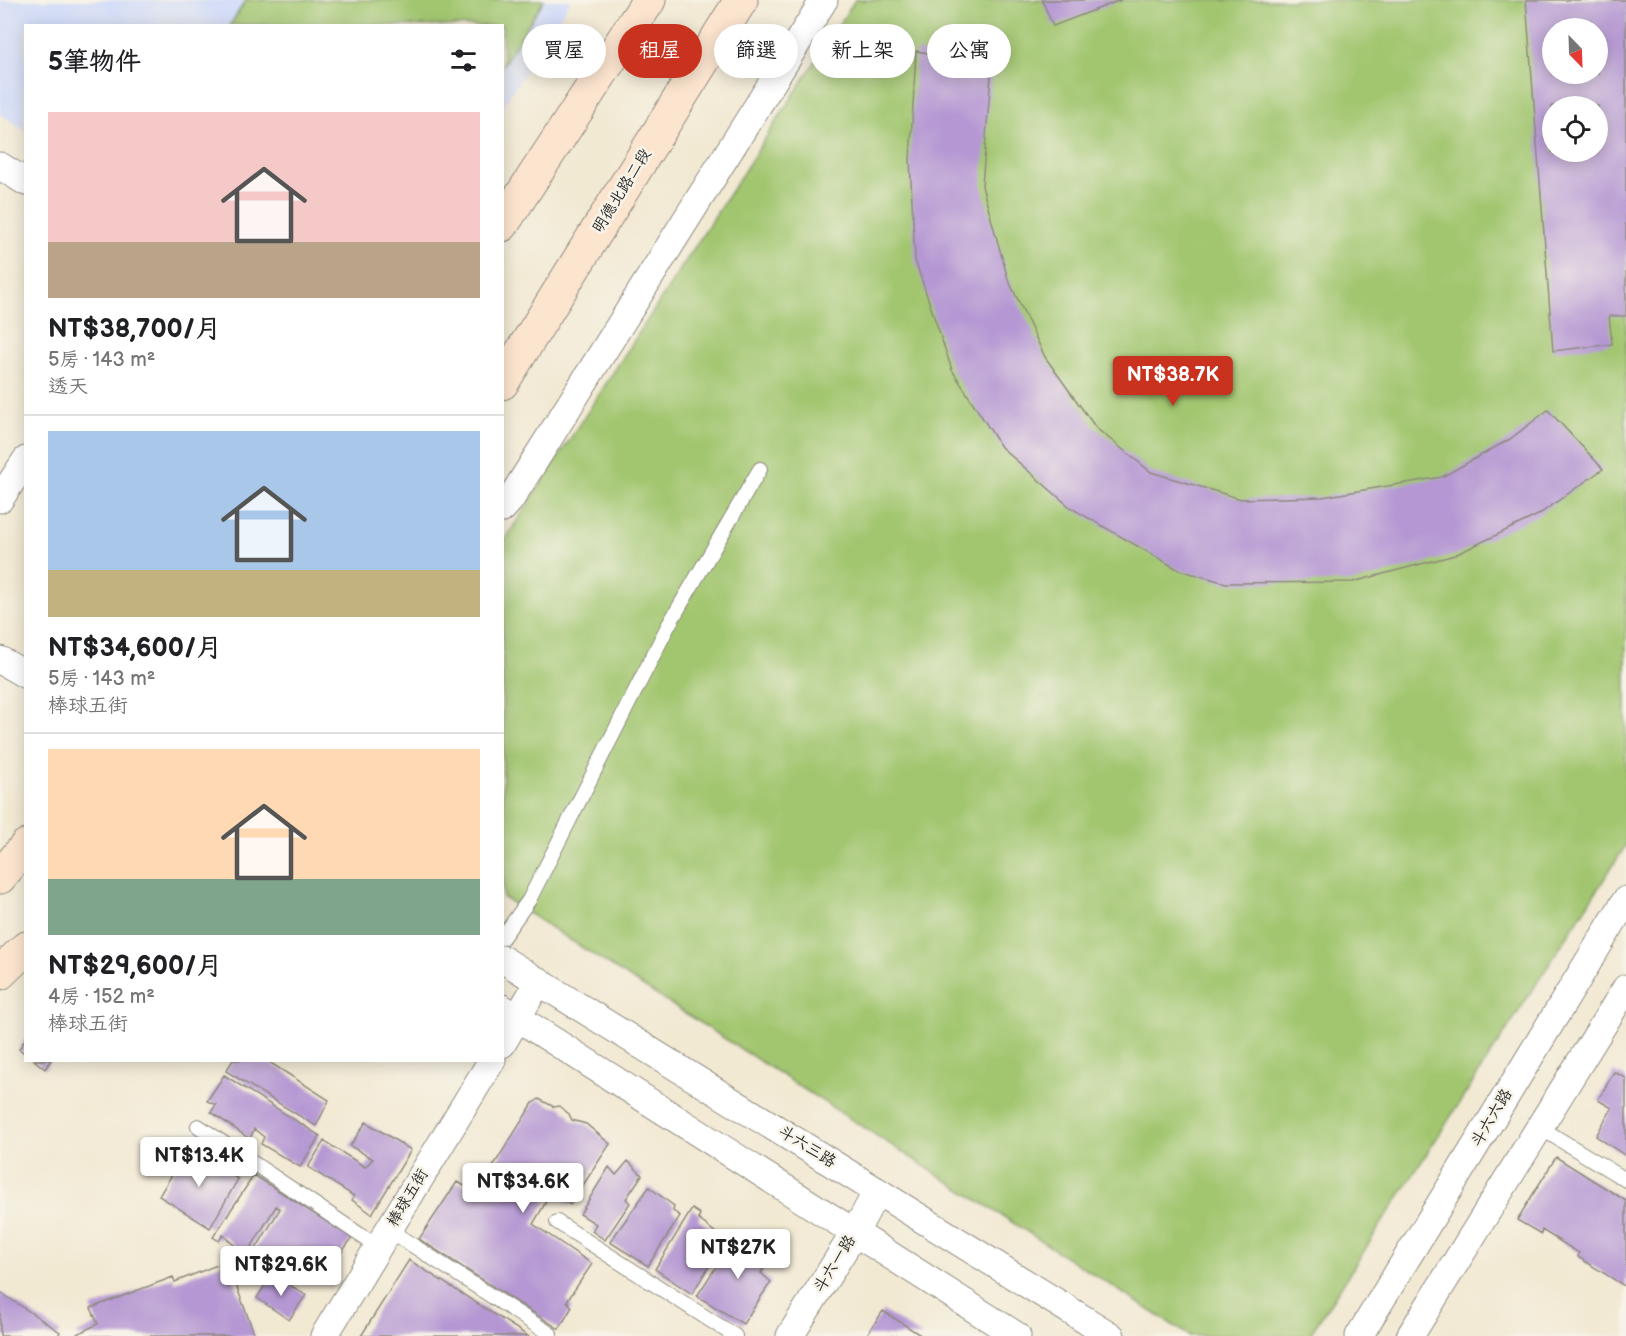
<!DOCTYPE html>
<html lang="zh-TW">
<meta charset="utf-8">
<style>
body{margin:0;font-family:"Balsamiq Sans","LXGW WenKai TC",sans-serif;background:#f2f2f2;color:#202124;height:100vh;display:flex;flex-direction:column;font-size:22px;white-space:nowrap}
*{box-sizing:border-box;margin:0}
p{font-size:20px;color:#757577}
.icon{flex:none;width:33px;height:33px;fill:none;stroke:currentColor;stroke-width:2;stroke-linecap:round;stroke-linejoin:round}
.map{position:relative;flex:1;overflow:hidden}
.side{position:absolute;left:24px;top:24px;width:480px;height:1038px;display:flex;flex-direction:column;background:#fff;border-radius:0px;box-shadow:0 3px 15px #0003}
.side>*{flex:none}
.top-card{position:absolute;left:522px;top:24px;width:570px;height:54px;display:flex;gap:12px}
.needle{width:39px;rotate:157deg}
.fabs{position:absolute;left:1542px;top:18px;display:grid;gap:12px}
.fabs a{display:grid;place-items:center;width:66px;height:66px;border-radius:50%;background:#fff;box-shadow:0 3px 15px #0003;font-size:30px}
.price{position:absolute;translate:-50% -51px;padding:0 14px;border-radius:6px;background:#fff;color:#222;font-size:20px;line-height:39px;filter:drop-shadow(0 2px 3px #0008)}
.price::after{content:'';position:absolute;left:50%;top:36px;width:18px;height:14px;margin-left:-9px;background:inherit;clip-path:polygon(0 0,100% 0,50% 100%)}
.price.on{background:#c8321e;color:#fff}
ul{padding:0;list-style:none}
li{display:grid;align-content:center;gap:12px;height:318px;padding:0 24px}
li+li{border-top:2px solid #e0e0e0}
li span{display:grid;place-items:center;height:186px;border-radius:0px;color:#555}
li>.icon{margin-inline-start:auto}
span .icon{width:108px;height:108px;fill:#fffc;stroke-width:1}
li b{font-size:26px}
h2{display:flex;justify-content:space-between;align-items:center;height:72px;padding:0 24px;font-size:26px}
.pill{padding:0 21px;border-radius:27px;background:#fff;box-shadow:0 3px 15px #0003;font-size:21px;line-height:54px}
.pill.on{background:#c8321e;color:#fff}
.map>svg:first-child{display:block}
.built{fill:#cfdafa}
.green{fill:#a2c66f;stroke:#66784d;stroke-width:1.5;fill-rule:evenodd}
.building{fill:#b598d3;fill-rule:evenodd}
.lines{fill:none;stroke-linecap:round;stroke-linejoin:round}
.service-casing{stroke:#8e8a7f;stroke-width:16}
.minor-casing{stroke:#8e8a7f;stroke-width:29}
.secondary-casing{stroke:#8e8a7f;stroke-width:35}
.service{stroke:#fff;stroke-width:14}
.minor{stroke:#fff;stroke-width:27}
.secondary{stroke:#fce5cf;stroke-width:33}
.labels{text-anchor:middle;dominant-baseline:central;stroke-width:5;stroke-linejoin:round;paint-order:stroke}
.street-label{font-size:16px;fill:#2b2b2b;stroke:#f7f3e8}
</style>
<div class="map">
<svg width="1626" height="1336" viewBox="0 0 1626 1336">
<rect width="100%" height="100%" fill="#f7f3e8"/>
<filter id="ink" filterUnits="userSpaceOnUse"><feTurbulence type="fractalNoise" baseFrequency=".0167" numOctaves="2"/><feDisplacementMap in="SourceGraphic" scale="12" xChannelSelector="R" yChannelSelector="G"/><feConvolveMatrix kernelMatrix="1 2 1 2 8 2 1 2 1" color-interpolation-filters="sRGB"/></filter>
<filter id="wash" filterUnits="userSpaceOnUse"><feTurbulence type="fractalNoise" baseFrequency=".008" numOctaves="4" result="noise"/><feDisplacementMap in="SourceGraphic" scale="24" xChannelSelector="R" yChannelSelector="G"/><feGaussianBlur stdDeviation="1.35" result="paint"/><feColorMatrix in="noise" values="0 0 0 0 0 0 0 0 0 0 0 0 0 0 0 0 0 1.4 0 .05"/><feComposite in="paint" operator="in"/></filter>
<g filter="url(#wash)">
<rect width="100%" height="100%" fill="#f2e9d3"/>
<path class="built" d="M0,0h571l-68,106 -1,-80h-476l-1,104 -25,-16z"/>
<path class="green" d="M246,0h298l-41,65 -1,-39 -272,-1z
M855,0h771v845l-317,491h-119l-687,-439 -1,-353zM1552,28h46v46h-46zM1552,106h46v46h-46z"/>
<g id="blocks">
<path class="building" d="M1042,0h79l-68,26z
M1526,0h100v316h-17l3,28 -59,7zM1552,28h46v46h-46zM1552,106h46v46h-46z
M916,51l76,12 -10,123 26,93 37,78 51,71 55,44 90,27 81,-2 120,-20 68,-38 38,-29 55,59 -65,46 -83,40 -102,27 -127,1 -47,-13 -108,-62 -70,-61 -49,-77 -37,-110 -5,-100z
M26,1038v16l-7,-5z
M34,1060h17l-6,9z
M233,1060h33l63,40 -13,26 -90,-55z
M1614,1072l12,6v78l-30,-20 16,-28 -14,-8z
M224,1075l96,61 -20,31 -39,-23 3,-7 -10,-8 -4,10 -39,-27 5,-7 -9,-4z
M539,1099l15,8 5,-1 10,8 3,6 14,4 24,20 -40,61 -39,-26 -3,10 18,13 -13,22 59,40 -25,37 5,6 -13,22 -140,-90 38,-57 20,10 56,-89z
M366,1122l45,28 -39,64 -20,-14 2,-4 -46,-29 16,-26 41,26 8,-8 -23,-13z
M188,1148l50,31 -28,49 -51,-32z
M1556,1157l70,44v86l-48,-30 1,-4 -37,-23 -1,4 -24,-14z
M628,1161l14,14 -16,24 4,4 -25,37 -13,-9 4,-7 -16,-10 29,-47 7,8z
M254,1175l98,63 -20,28 -16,-10 -19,27 -43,-31 26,-43 -4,-3 -30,50 -23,-21 -4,6 -6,-4z
M649,1187l25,19 -1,5 7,5 -32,50 -38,-24z
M692,1209l8,5 -2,5 27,21 -33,54 -37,-25z
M738,1233l35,22 -12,18 10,9 -28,42 -46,-28z
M409,1260l119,76h-167z
M227,1261l28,75h-178v-2l21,-10 -7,-16 82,-31 2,5z
M272,1274l34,21 -17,25 -32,-22z
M0,1292l60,40 -2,4h-58z
M883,1311l39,25h-56z"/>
</g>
</g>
<g filter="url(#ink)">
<use href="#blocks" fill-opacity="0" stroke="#8e8a7f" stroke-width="1.5"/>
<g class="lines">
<g class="service-casing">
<path id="service" d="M502,938l27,-38 139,-274 92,-157
M198,1126l180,121
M1539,1127l87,53
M557,1222l178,114
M389,1230l161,104"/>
</g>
<g class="minor-casing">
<path id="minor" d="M0,166l26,16
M0,499l26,-39
M502,509l8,-9 314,-500
M0,660l26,15
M502,959l609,377
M502,1008l515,328
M502,1044l37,-63
M324,1336l168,-276
M790,1336l65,-104 22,-41
M1359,1336l267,-436
M1410,1336l216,-348"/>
</g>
<g class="secondary-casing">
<path id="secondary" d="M502,225l147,-225
M502,383l239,-383
M0,877l26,-31
M0,973l26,-25"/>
</g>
<use href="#service" class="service"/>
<use href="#minor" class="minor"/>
<use href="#secondary" class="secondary"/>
</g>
</g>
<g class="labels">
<g class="street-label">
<text transform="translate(622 191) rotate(-58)">明德北路二段</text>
<text transform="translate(1492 1118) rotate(-59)">斗六六路</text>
<text transform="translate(807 1147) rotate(32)">斗六三路</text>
<text transform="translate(408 1198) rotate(-59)">棒球五街</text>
<text transform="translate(835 1264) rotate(-58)">斗六一路</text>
</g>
</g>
</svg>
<div class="fabs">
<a><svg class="needle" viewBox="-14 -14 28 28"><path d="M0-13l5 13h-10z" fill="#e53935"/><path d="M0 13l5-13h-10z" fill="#757577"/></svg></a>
<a><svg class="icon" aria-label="locate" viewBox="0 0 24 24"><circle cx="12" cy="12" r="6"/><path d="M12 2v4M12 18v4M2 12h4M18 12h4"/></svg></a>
</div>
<b class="price on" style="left:1173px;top:407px">NT$38.7K</b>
<b class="price" style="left:199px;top:1188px">NT$13.4K</b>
<b class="price" style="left:523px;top:1214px">NT$34.6K</b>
<b class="price" style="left:738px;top:1280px">NT$27K</b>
<b class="price" style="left:281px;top:1297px">NT$29.6K</b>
<div class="top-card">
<a class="pill">買屋</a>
<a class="pill on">租屋</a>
<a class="pill">篩選</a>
<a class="pill">新上架</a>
<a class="pill">公寓</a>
</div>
<section class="side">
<h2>5筆物件<svg class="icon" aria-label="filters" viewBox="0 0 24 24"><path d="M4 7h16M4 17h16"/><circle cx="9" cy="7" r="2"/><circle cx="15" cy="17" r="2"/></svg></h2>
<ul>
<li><span style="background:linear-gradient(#f6c9c9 70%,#b9a48a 0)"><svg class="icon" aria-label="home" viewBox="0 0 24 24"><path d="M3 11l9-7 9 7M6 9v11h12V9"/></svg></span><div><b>NT$38,700/月</b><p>5房 · 143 m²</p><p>透天</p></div></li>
<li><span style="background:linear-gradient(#a9c7e8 75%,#c2b280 0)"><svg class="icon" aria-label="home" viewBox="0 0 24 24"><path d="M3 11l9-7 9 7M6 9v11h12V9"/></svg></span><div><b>NT$34,600/月</b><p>5房 · 143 m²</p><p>棒球五街</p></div></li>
<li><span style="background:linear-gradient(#ffd9b3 70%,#7fa58c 0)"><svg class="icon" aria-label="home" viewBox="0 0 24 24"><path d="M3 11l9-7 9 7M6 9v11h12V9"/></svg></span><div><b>NT$29,600/月</b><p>4房 · 152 m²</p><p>棒球五街</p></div></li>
</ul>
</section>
</div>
